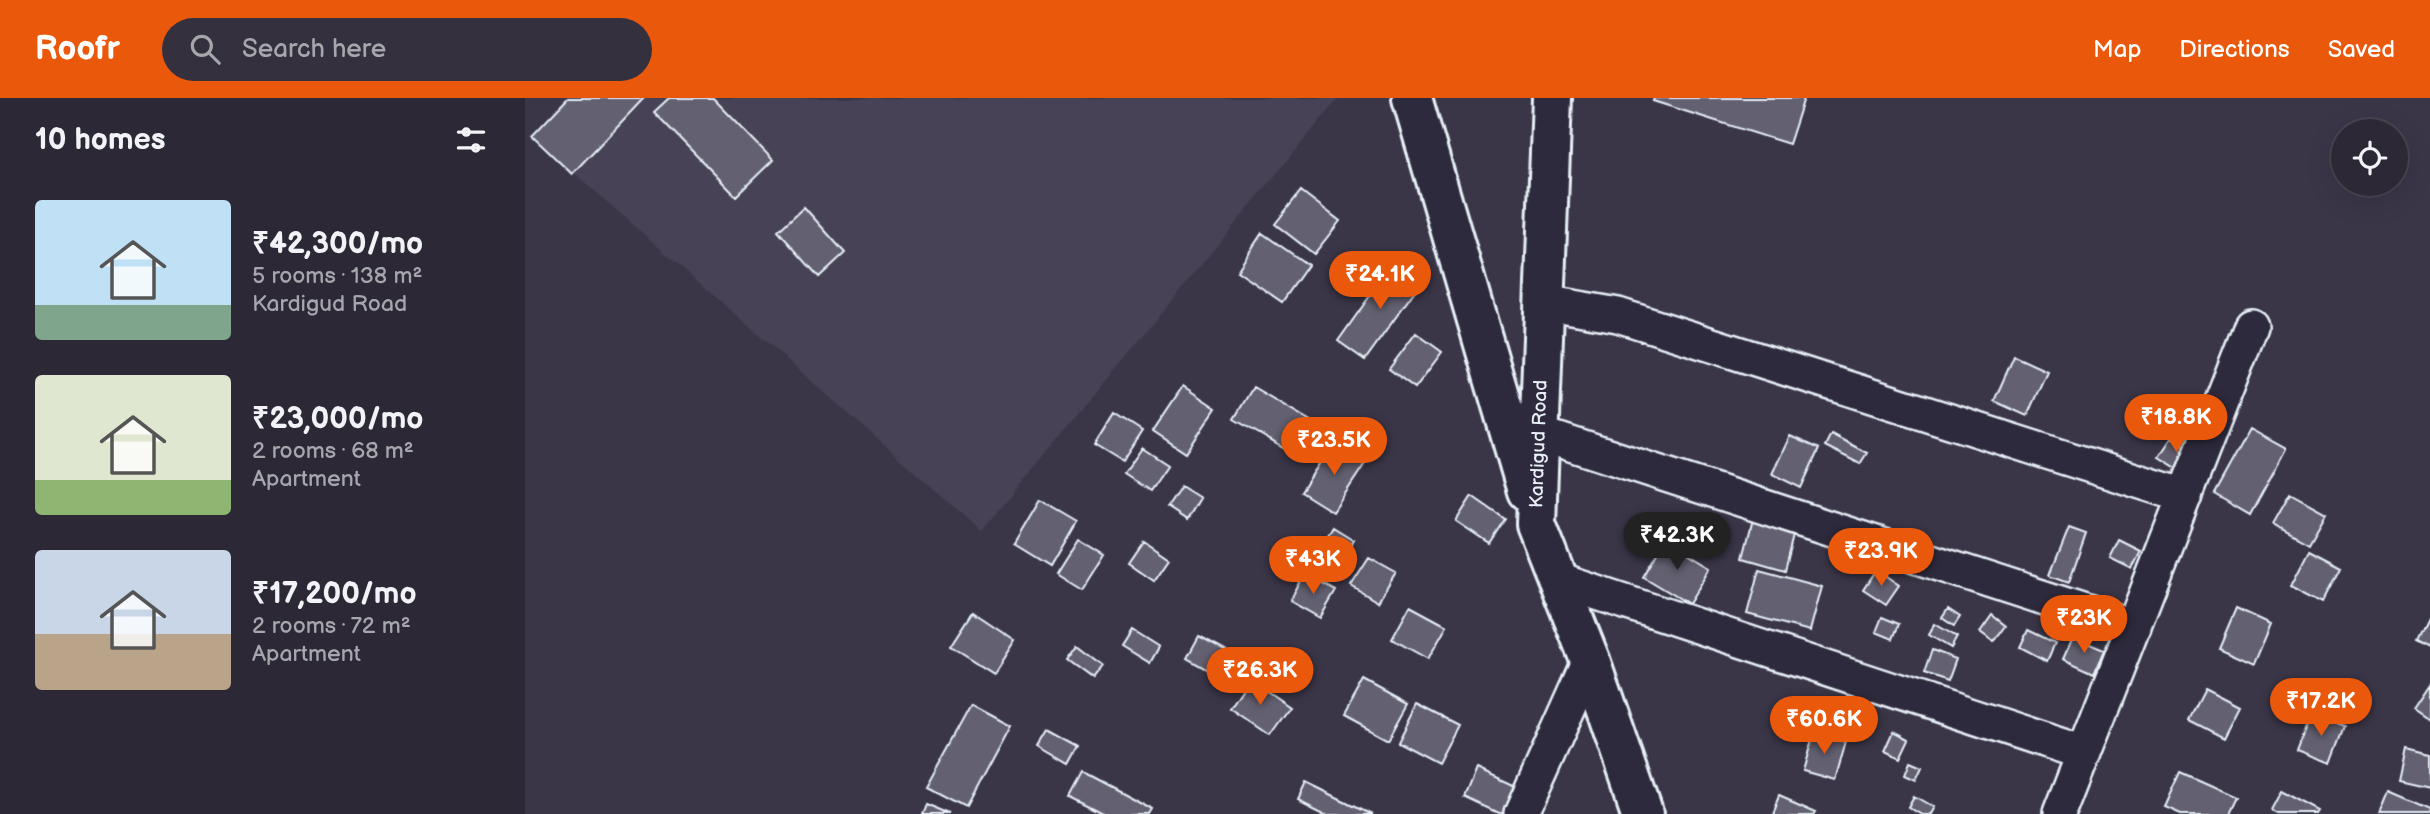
<!DOCTYPE html>
<meta charset="utf-8">
<style>
body{margin:0;font-family:"Balsamiq Sans",sans-serif;background:#34303e;color:#f1f3f6;height:100vh;display:flex;flex-direction:column;font-size:26px;white-space:nowrap}
*{box-sizing:border-box;margin:0}
p{font-size:23px;color:#a6a6ad}
.icon{flex:none;width:38px;height:38px;fill:none;stroke:currentColor;stroke-width:2;stroke-linecap:round;stroke-linejoin:round}
.map{position:relative;flex:1;overflow:hidden}
.details{display:flex;flex-direction:column;background:#2c2836;width:525px}
.details>*{flex:none}
.fabs{position:absolute;left:1806px;top:21px;display:grid;gap:14px}
.fabs a{display:grid;place-items:center;width:77px;height:77px;border-radius:50%;background:#2c2836;box-shadow:0 7px 28px #0002,0 0 0 2px #484451;font-size:35px}
.price{position:absolute;translate:-50% -60px;padding:0 16px;border-radius:24px;background:#ea580c;color:#fff;font-size:23px;line-height:46px;filter:drop-shadow(0 2px 4px #0008)}
.price::after{content:'';position:absolute;left:50%;top:42px;width:21px;height:16px;margin-left:-10px;background:inherit;clip-path:polygon(0 0,100% 0,50% 100%)}
.price.current{background:#222;color:#fff}
ul{padding:0;list-style:none}
li{display:flex;align-items:center;gap:21px;height:175px;padding:0 35px}
li span{display:grid;place-items:center;flex:none;width:196px;height:140px;border-radius:7px;color:#555}
li>.icon{margin-inline-start:auto}
span .icon{width:84px;height:84px;fill:#fffc;stroke-width:1}
li b{font-size:30px}
h2{display:flex;justify-content:space-between;align-items:center;height:84px;padding:0 35px;font-size:30px}
header{display:flex;align-items:center;gap:42px;box-sizing:border-box;height:98px;padding:0 35px;background:#ea580c;color:#fff}
header strong{font-size:33px}
nav{display:flex;gap:38px;margin-inline-start:auto;font-size:24px}
.search{width:490px;height:63px;background:#34303e;display:flex;align-items:center;gap:18px;box-sizing:border-box;padding:0 24px;border-radius:38px;color:#a6a6ad;font-size:26px}
main{display:flex;flex:1;min-height:0}
.map>svg:first-child{display:block}
.built{fill:#464354}
.building{fill:#636171;stroke:#e8f1f8;stroke-width:2}
.lines{fill:none;stroke-linecap:round;stroke-linejoin:round}
.street-casing{stroke:#e8f1f8;stroke-width:38}
.secondary-casing{stroke:#e8f1f8;stroke-width:44}
.street{stroke:#2f2a3d;stroke-width:33}
.secondary{stroke:#2f2a3d;stroke-width:38}
.labels{text-anchor:middle;dominant-baseline:central;stroke-width:7;stroke-linejoin:round;paint-order:stroke}
.street-label{font-size:19px;fill:#e8f1f8;stroke:#2f2a3d}
</style>
<header>
<strong>Roofr</strong>
<div class="search"><svg class="icon" aria-label="search" viewBox="0 0 24 24"><circle cx="10" cy="10" r="6"/><path d="M15 15l6 6"/></svg>Search here</div>
<nav><a>Map</a><a>Directions</a><a>Saved</a></nav>
</header>
<main>
<section class="details">
<h2>10 homes<svg class="icon" aria-label="filters" viewBox="0 0 24 24"><path d="M4 7h16M4 17h16"/><circle cx="9" cy="7" r="2"/><circle cx="15" cy="17" r="2"/></svg></h2>
<ul>
<li><span style="background:linear-gradient(#bfe0f5 75%,#7fa58c 0)"><svg class="icon" aria-label="home" viewBox="0 0 24 24"><path d="M3 11l9-7 9 7M6 9v11h12V9"/></svg></span><div><b>₹42,300/mo</b><p>5 rooms · 138 m²</p><p>Kardigud Road</p></div></li>
<li><span style="background:linear-gradient(#dfe7d0 75%,#8fb573 0)"><svg class="icon" aria-label="home" viewBox="0 0 24 24"><path d="M3 11l9-7 9 7M6 9v11h12V9"/></svg></span><div><b>₹23,000/mo</b><p>2 rooms · 68 m²</p><p>Apartment</p></div></li>
<li><span style="background:linear-gradient(#c9d6e8 60%,#b9a48a 0)"><svg class="icon" aria-label="home" viewBox="0 0 24 24"><path d="M3 11l9-7 9 7M6 9v11h12V9"/></svg></span><div><b>₹17,200/mo</b><p>2 rooms · 72 m²</p><p>Apartment</p></div></li>
</ul>
</section>
<div class="map">
<svg width="1905" height="716" viewBox="0 0 1905 716">
<rect width="100%" height="100%" fill="#3a3648"/>
<filter id="ink" filterUnits="userSpaceOnUse"><feTurbulence type="fractalNoise" baseFrequency=".0143" numOctaves="2"/><feDisplacementMap in="SourceGraphic" scale="14" xChannelSelector="R" yChannelSelector="G"/><feConvolveMatrix kernelMatrix="1 2 1 2 8 2 1 2 1" color-interpolation-filters="sRGB"/></filter>
<g filter="url(#ink)">
<path class="built" d="M40,0h774l-357,433 -450,-395z"/>
<path class="building" d="M43,0h76l-72,76 -40,-38z
M144,0h44l60,62 -37,36 -82,-84z
M1129,0h150l-15,46 -136,-43z
M776,93l39,30 -26,33 -39,-30z
M279,109l41,46 -26,24 -41,-46z
M737,135l46,32 -26,37 -45,-31z
M869,164l27,20 -56,78 -27,-19z
M891,235l26,19 -27,36 -26,-19z
M1489,258l33,15 -20,45 -33,-15z
M658,288l33,22 -30,45 -33,-22z
M728,289l68,40 -19,32 -68,-40z
M589,315l28,18 -20,31 -28,-17z
M1725,331l36,20 -36,66 -36,-21z
M1306,336l36,19 -7,11 -35,-18z
M1265,338l29,13 -18,39 -29,-14z
M1647,339l20,13 -12,20 -21,-13z
M809,343l32,21 -33,50 -32,-20z
M617,350l26,17 -18,26 -26,-17z
M656,388l19,12 -13,22 -20,-13z
M1765,395l36,20 -17,30 -36,-20z
M947,398l33,23 -16,24 -33,-22z
M515,402l36,21 -26,45 -36,-22z
M1230,413l42,12 -12,47 -42,-12z
M808,429l21,13 -21,36 -22,-13z
M1544,429l17,6 -17,49 -19,-7z
M553,441l26,16 -22,35 -26,-16z
M1141,442l45,27 -22,37 -45,-27z
M1594,442l22,11 -9,18 -22,-11z
M619,443l25,17 -15,22 -25,-17z
M1784,452l32,17 -18,35 -32,-17z
M844,460l27,15 -18,29 -27,-16z
M1234,471l63,17 -12,45 -63,-17z
M1351,472l23,16 -13,19 -23,-15z
M780,476l31,17 -16,27 -30,-17z
M885,508l37,20 -19,33 -36,-20z
M1711,510l35,16 -17,40 -35,-16z
M1423,511l12,8 -6,9 -12,-8z
M448,514l42,28 -21,33 -43,-27z
M1905,515v35l-14,-7z
M1467,517l14,11 -12,16 -14,-10z
M1357,519l17,7 -6,15 -17,-7z
M1410,526l22,13 -6,11 -22,-13z
M607,532l27,17 -9,16 -28,-17z
M1503,532l27,13 -8,18 -27,-14z
M674,538l28,15 -12,23 -28,-16z
M1548,539l31,13 -10,23 -31,-14z
M552,548l26,20 -10,13 -26,-19z
M1407,552l24,9 -8,22 -24,-8z
M724,581l41,28 -20,28 -40,-27z
M839,582l44,24 -20,36 -44,-24z
M1905,586v35l-16,-11z
M1680,591l35,18 -16,31 -35,-18z
M892,606l41,21 -20,38 -40,-21z
M446,607l39,21 -44,82 -40,-21z
M1786,615l34,13 -14,37 -34,-13z
M524,631l31,17 -10,18 -31,-18z
M1369,633l15,8 -9,19 -15,-7z
M1289,634l32,10 -11,38 -32,-9z
M1881,651l24,6v33l-31,-7z
M1385,664l12,5 -6,13 -11,-5z
M952,671l43,20 -10,25h-11l-34,-16z
M558,674l70,37 -3,5h-45l-35,-18z
M1655,674l56,25 -8,17h-48l-16,-7z
M781,684l65,32h-43l-30,-15z
M1757,693l38,20 -2,3h-39l-7,-4z
M1863,694l42,18 -1,4h-50z
M1254,697l37,16 -2,3h-43z
M1389,698l19,11 -4,7h-9l-12,-7z
M401,706l24,10h-28z"/>
<g class="lines">
<g class="street-casing">
<path id="street" d="M1019,204l74,13 567,181
M1015,336l594,193
M1033,482l526,173
M996,716l69,-154
M1535,716l191,-488"/>
</g>
<g class="secondary-casing">
<path id="secondary" d="M887,0l115,393
M1027,0l-16,426 54,136 53,154"/>
</g>
<use href="#street" class="street"/>
<use href="#secondary" class="secondary"/>
</g>
</g>
<g class="labels">
<g class="street-label">
<text transform="translate(1014 346) rotate(-88)">Kardigud Road</text>
</g>
</g>
</svg>
<div class="fabs">
<a><svg class="icon" aria-label="locate" viewBox="0 0 24 24"><circle cx="12" cy="12" r="6"/><path d="M12 2v4M12 18v4M2 12h4M18 12h4"/></svg></a>
</div>
<b class="price" style="left:855px;top:213px">₹24.1K</b>
<b class="price" style="left:1651px;top:356px">₹18.8K</b>
<b class="price" style="left:809px;top:379px">₹23.5K</b>
<b class="price current" style="left:1152px;top:474px">₹42.3K</b>
<b class="price" style="left:1356px;top:490px">₹23.9K</b>
<b class="price" style="left:788px;top:498px">₹43K</b>
<b class="price" style="left:1559px;top:557px">₹23K</b>
<b class="price" style="left:735px;top:609px">₹26.3K</b>
<b class="price" style="left:1796px;top:640px">₹17.2K</b>
<b class="price" style="left:1299px;top:658px">₹60.6K</b>
</div>
</main>
